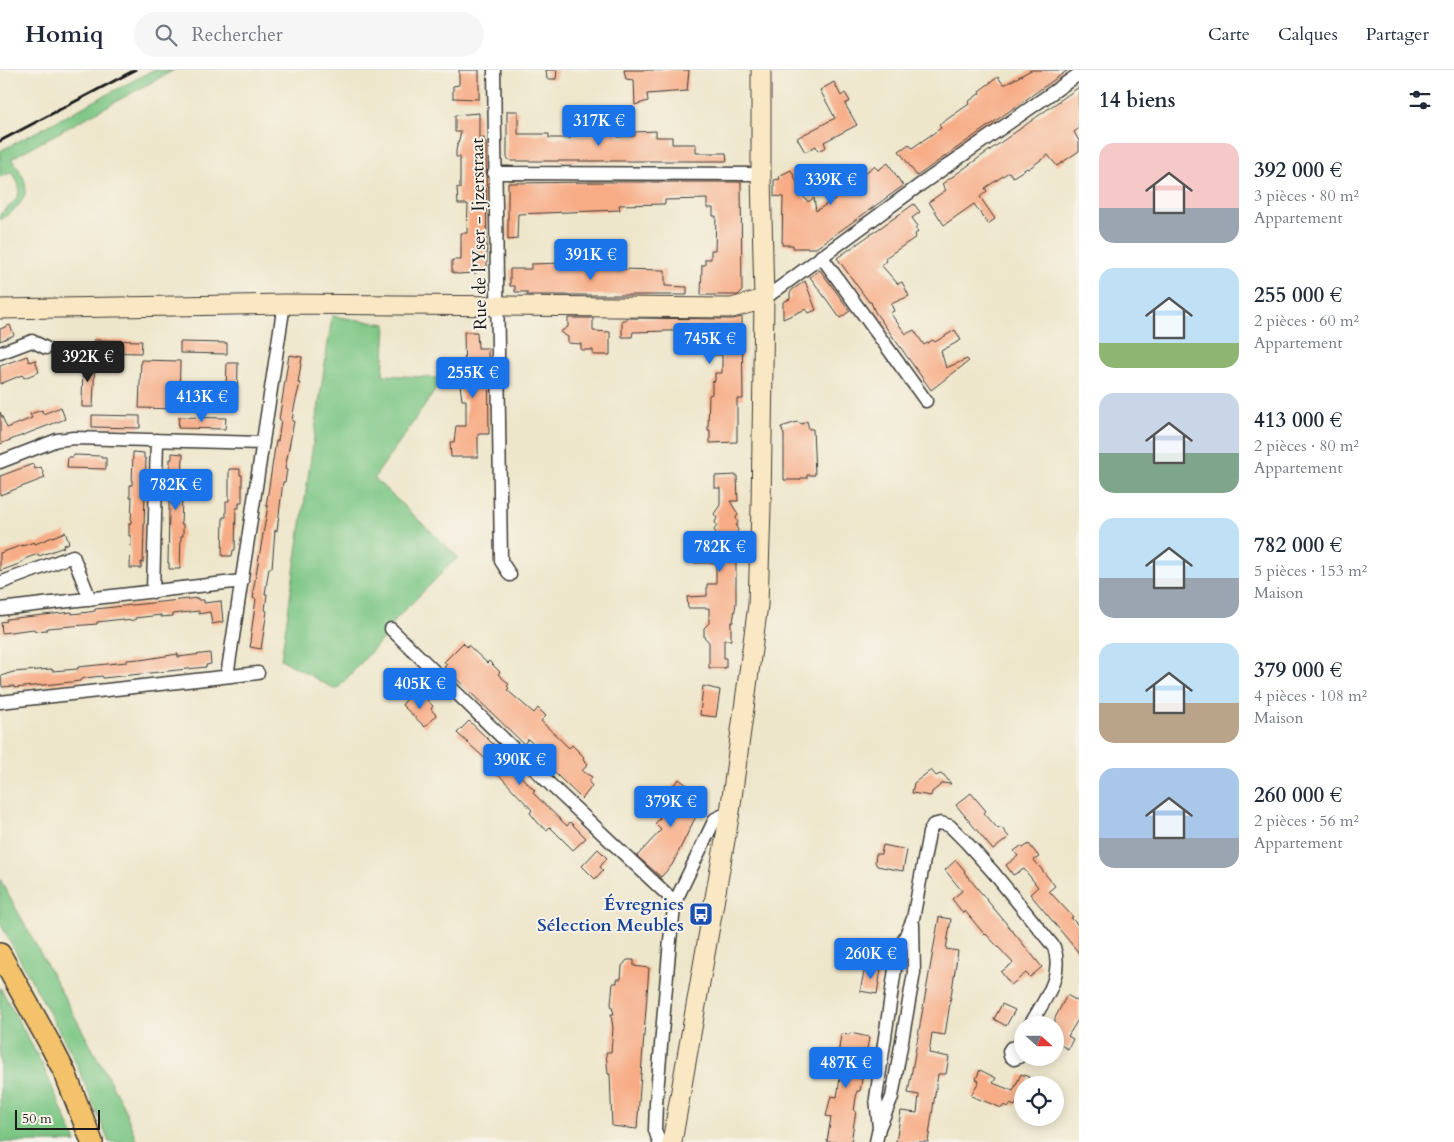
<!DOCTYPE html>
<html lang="fr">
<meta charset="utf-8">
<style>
body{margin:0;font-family:Cardo,serif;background:#f6f6f7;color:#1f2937;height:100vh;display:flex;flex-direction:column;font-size:19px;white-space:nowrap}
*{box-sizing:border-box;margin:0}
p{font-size:16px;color:#747a83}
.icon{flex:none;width:28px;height:28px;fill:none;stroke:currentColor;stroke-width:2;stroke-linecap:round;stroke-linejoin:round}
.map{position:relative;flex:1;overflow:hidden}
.side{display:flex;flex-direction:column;background:#fff;width:375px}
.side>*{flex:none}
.needle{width:32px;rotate:111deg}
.controls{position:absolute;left:1014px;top:946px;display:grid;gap:10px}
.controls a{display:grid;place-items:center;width:50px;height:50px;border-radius:50%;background:#fff;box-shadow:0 2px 12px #0003;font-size:25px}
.scale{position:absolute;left:15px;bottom:12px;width:85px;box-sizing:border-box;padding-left:5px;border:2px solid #1c1c1c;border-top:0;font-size:14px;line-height:18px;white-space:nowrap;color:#1c1c1c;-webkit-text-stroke:4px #f7f3e8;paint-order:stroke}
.price{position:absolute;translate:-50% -42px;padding:0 11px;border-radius:5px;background:#1a73e8;color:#fff;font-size:16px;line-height:32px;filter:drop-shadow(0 1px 2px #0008)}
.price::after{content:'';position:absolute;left:50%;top:30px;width:15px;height:11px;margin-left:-8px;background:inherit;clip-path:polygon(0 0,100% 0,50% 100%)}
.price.on{background:#222;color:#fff}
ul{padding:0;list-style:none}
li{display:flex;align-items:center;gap:15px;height:125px;padding:0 20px}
li span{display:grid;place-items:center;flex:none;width:140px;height:100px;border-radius:15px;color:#555}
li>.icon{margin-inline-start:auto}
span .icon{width:60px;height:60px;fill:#fffc;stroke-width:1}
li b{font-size:21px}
h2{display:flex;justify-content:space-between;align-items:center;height:60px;padding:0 20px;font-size:21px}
header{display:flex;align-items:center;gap:30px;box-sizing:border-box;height:70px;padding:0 25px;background:#fff;border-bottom:1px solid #e0e1e3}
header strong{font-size:24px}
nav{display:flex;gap:28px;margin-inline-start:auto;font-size:18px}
.search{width:350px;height:45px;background:#f6f6f7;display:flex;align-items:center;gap:12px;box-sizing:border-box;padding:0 18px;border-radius:28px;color:#747a83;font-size:19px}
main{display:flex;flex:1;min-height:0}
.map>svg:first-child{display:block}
.green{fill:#7bc684;stroke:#4c7150}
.building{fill:#f7ac85}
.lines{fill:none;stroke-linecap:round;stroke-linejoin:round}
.minor-casing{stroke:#3c3a36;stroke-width:15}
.secondary-casing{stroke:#3c3a36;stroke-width:21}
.trunk-casing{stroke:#3c3a36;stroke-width:24}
.minor{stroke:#fff;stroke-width:12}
.secondary{stroke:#fae7c3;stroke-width:19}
.trunk{stroke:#f3c26a;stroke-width:21}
.rail{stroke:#1c1c1c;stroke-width:3}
.labels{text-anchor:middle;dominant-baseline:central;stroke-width:4;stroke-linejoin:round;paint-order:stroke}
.street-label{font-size:18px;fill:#1c1c1c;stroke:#f7f3e8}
.transit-label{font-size:18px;font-weight:bold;fill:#164399;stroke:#f7f3e8;text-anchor:end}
</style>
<header>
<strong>Homiq</strong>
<div class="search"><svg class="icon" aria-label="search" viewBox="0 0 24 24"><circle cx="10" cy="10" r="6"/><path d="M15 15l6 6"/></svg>Rechercher</div>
<nav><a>Carte</a><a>Calques</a><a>Partager</a></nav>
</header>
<main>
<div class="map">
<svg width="1079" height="1072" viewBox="0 0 1079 1072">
<rect width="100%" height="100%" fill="#f7f3e8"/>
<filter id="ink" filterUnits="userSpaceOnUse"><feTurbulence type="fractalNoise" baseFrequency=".02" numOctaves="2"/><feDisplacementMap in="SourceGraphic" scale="10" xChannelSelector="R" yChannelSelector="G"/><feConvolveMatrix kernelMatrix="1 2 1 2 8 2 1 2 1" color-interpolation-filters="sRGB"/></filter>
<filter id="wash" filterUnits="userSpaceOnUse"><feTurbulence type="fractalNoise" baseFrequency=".0096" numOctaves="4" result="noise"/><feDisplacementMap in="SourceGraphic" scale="20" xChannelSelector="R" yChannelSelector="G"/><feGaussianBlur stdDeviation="1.12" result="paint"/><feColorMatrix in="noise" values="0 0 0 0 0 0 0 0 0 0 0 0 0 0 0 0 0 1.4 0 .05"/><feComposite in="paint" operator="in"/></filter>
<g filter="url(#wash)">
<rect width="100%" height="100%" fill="#eee6cb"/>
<path class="green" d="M153,0h21l-162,88c4,7 9,14 12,21 7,20 -9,31 -24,41v-6c18,-14 26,-21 12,-42l-12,5v-26z
M332,246l54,8 -3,51 61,3 -70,100 84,79 -65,65 -4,10 -53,58 -55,-31z
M0,809l124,228 13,35h-28l-36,-86 -73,-133z
M0,917l42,77 34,78h-76z"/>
<g id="blocks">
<path class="building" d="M459,0h20v29l-26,-1v-12l6,-1z
M546,0h11l-1,9h-9z
M624,0h65l-2,21 -40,3 1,7 -13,4 -1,-25 -8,-1z
M1031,0h37l-151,106 -18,-25 10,-7 3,4 29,-20 -2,-3 30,-21 -1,-2 12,-9 -1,-2 19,-14 5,7h3z
M834,12l7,14 4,-3 5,8 -5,3 12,21 -33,17 2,5 -8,4 -2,-5 -11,6 -8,-14 38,-20 -15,-28z
M1079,17v41l-5,4 5,9v10l-22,15 -9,-11 -20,14 -1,-1 -14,9 -4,-5 -24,16 2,3 -7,6 15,22 -7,5 -14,-20 -30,21 -15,-23 17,-12 -4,-6z
M507,41h11v23h31v4h22v-2l27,-1v-4h19v6l18,-1v-4l21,-1v6h16v7h24v9h30l1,8h-216l-4,-3z
M479,43v26l5,-1v4h2l1,126 -11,1v4l-19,1 -5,-2v-12h9v-27h6l1,-29h-10l-1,-17 3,2v-32h-4v-7l5,-18h-6v-17z
M888,93l15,23 -87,62h-23v-3h-11l1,-48 -9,-1v-16l6,-1 -1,-3 12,-6 8,16 1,6 8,10 6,-4 2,13 22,-14 -6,-12 11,-5 6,6 25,-20 4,4z
M597,112h144l1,109 -4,4h-37l1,-30h3v-6h6v-9h4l1,-34h-3v-8h-6v-9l-42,1v4l-46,1 1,5 -102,4 -1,25 -9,1v-57z
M914,134l6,8 -8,6 6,8 -3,2 3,4 -3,2 1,3 -31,21 2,3 -6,4 17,19 4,-2 7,14 -18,8 3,7 -4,2 16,21 8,-4 10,15 9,-5 2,2 20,-12 6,10 -20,11 5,17 21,-9 2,2 -38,29 -56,-78 -4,-10h-2l-32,-44z
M563,193v3l36,2 1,-4h15v5l50,1v16l22,1v8h-160v-3h-12v-6h-5v-17h21v-5z
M820,200l30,41 -10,7 -30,-41z
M805,211l11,29 -7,3 -3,-4 -23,10v-17l7,-3v-6l2,-3z
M742,247l1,82h-6v43l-27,1v-13h-2l1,-35 3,-1v-12l3,-1v-8h7v-18h-16v-19h-4l-1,-6 -68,2 -1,5h-10v-17h4v-2l106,1z
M568,248h25v13l17,1v23h-17v-5h-12v-6l-13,-1v-6l-8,-5 8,-5z
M10,255l4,10 -14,6v-12z
M464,262h13l1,16h10l1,86h-11v23h-27l-1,-15h4l2,-16h10v-26h-4l-2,-16h5z
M94,270l48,1 -1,12 -47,-1z
M180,272l47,1v11l-47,-1z
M289,285l13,2 -4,26h2l-6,25 -2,13h2l-9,48 2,1 -2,12h-2l-6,49 -2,-1 -3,38h-3l-4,26h2l-2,16 2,1 -6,38 -11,-2 1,-5 -1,-1 6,-42 -3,-1 1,-5 -1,-1 15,-86h-2l10,-65h2l3,-21h-2z
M27,286l2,6 6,-2 4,12 -15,6 -2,-3 -22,9v-18z
M83,289h12l-2,48h-11z
M141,290l39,1 -1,48 -40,-1z
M227,293h11l-1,47h-12z
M61,337l4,12 -65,25v-32l7,16 25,-10 -2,-4 12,-4 1,4z
M92,345l48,1v12l-48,-1z
M179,347l47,1 -1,11 -47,-1z
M807,351l2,8h4l2,46h-8v3h-6l-1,2h-16v-45l-3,-8 16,-5 5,2z
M133,382l11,1v5l2,1 -3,104 -2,-1v6h-11l1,-32h-2v-13h2l1,-26h-2v-12h2z
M172,383l11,1 -1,32h3l-1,6v6h-2l-1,26h2v12h-2l-1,33h-11v-6h-1l2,-104h2z
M74,385l27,1v2h5v11l-39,-1 1,-11h5z
M33,394l2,5 6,-2 4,11 -45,17v-19z
M229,399h11v6h2v27h-3v6h-3l-1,42h-2l-1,6h-10l1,-39h3v-16h3z
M737,405l1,26h-8l8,13 -2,4 2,4 -2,4 2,4 -2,4 2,4 -2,4v61l-3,19 -2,1v17h-7v18h2v10h-17v-26l-5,-5v-9l5,-5v-15h-21l-1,-11 20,-1v-12h9v-21h-23v-18h16v-6l7,-6 -2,-3 3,-4 -2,-4 2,-4 -3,-4 6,-9v-17h-5v-12z
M65,462l4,11 -6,2 1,2 -25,9 -1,-2 -11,4 -8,6 -19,7v-18l23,-8v1l11,-4 1,2z
M198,528v2h6v3l17,-2 2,21 -11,2 -2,-12 -11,2v-3l-26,3v2l-12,1v-2l-26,3v2l-12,1v-2l-26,3v2l-50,4v2l-12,1 -1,-2 -32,4 -1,-11 6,-1 -1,-2 66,-7v2l17,-2 6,-1v-2z
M463,573l4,4 1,-2 19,18 2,-2 11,11 -2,2 11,10 -2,2 2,2 -2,2 27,23 4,-5 8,8 -5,5 28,27 3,-3 12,12 -1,2 5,5 -6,7 10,6 -3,5 3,4 -10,13 -43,-41 4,-5 -15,-14 -4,5 -80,-77 3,-3 -3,-2z
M210,583l1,11 -5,1v2l-103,11 -1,-2 -17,2 -5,2v1l-27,3 -39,4v-2l-12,1 -1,-11 12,-4 39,-3v2l26,-2v-2l49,-5v-2l13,-1v1l38,-6v3z
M703,616l17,4 -4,27 -16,-2z
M410,625l7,6 5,-6 11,11 -2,3 5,6 -11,12 -23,-22z
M469,651l43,41 -3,2 26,27 -2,2 34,33 3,-4 16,16 -13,12 -23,-23 -3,3 -8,-6 -9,-11 2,-3 -33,-35 -1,1 -11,-10 3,-3 -33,-30z
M931,700l5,6 4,-2 4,1 7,9 -8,-1 -11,9 -1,4 -19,-3 2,-10z
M679,709l12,9 -5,5 14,15 -28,57 -11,12 -24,-21 24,-26 -6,-6 5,-6 -4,-5 6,-6 -5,-4z
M971,723l15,18 -2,2 14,16 3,-2 8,10 -16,13 -37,-45z
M1029,774l10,13 -5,3 21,26 -6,5 24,26 -2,1 8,8v27l-49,-59 8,-7 -14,-18 -11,6 -7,-10 12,-9 -4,-5 7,-5 2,2z
M883,775l24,5 -4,21 -26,-5 -2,-4 1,-8h5z
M598,779l9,9 -7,9 3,3 -8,9 -13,-13z
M956,790l9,11 -1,1 78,95 -12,10 -4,-4 -15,12 -10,-13 12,-9 -27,-29 -1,1 -20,-24 -2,2 -11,-14 10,-8 -17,-21z
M939,847l12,2 -5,30 12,2 -13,84 -13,-2 -3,20 20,4 -3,17h-8l-10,68h-32l5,-31 16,2 2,-18 -11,-2z
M627,890h7v6l15,2 -12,161 -25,-3 -2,-52h-2l-2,-22h5l2,-24 -2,-14h3l-3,-10 2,-21h4v-4h4l1,-13z
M865,897l16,2 -4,25 -17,-3z
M1067,925l12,7v16l-11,18 5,3 -5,10 -13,-7v-24z
M1002,934l13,6 -9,16 -12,-7z
M850,963l19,4 -3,18 -9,-2 -3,24 8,2 -2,12h-3l-3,20h2l-5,31h-24l4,-25 -5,-1 5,-20 6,1 3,-19h-2l3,-21 -3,-1 3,-22 8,1z
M980,1000l16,8 -3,5 20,8 8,-17 8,3 -4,8h-3v15l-3,-1 -4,7 -5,-2 -1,3 -5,-2 -2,3 -31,-12 8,-15 -3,-2z"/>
</g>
</g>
<g filter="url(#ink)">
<use href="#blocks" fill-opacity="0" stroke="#3c3a36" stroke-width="1"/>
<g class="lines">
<g class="minor-casing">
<path id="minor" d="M494,0l7,491 9,14
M494,103l267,1
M821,186l105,145
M764,229l153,-112 162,-113
M0,283l32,-12 14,7
M0,392l57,-22 17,-2 189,5
M0,513l73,-27 17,43
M153,522l4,-152
M0,539l242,-28
M391,559l164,160 120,113
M227,606l57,-372
M0,632l258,-29
M1018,977l-7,1 -2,3 1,5 4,3 5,-2 2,-4 -3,-6 4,-9
M879,1058l-3,-30 19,-129 4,-18 14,-32 16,-86 4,-8 8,-2 9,3 16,16 27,30 61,75c10,30 -10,53 -24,78
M659,1072l-4,-12 1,-26 14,-164 5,-38 40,-83 15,-7
M876,1072l3,-14 13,-31 22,-124 -1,-49"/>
</g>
<g class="secondary-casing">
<path id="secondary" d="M0,239l284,-5 448,4 32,-9
M672,1072l58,-330 28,-207 3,-97 3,-209 -3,-125v-104"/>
</g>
<g class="trunk-casing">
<path id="trunk" d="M0,884l49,88 16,31 27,69"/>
</g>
<use href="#minor" class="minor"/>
<use href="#secondary" class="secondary"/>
<use href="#trunk" class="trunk"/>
<path class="rail" d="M0,71l135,-71"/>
</g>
</g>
<defs>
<g id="bus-square" transform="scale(1.25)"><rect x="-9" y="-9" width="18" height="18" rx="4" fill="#1a4fb4" stroke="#f7f3e8"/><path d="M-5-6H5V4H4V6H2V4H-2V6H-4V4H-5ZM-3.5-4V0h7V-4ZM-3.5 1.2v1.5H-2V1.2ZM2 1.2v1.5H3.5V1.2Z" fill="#fff"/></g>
</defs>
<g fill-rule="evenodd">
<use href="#bus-square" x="701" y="844"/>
</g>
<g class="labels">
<g class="street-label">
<text transform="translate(479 164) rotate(-91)">Rue de l'Yser - Ijzerstraat</text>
</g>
<g class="transit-label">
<text x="684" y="834">Évregnies<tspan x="684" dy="21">Sélection Meubles</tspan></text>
</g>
</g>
</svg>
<div class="controls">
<a><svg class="needle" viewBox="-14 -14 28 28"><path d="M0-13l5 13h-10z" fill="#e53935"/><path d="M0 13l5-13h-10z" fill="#747a83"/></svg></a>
<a><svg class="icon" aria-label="locate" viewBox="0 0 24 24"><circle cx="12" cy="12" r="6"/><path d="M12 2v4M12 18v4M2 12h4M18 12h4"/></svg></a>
</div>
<div class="scale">50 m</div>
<b class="price" style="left:599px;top:77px">317K €</b>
<b class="price" style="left:831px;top:136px">339K €</b>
<b class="price" style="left:591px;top:211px">391K €</b>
<b class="price" style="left:710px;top:295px">745K €</b>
<b class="price on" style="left:88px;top:313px">392K €</b>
<b class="price" style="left:473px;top:329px">255K €</b>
<b class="price" style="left:202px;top:353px">413K €</b>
<b class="price" style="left:176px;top:441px">782K €</b>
<b class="price" style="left:720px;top:503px">782K €</b>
<b class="price" style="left:420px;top:640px">405K €</b>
<b class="price" style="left:520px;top:716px">390K €</b>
<b class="price" style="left:671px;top:758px">379K €</b>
<b class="price" style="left:871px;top:910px">260K €</b>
<b class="price" style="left:846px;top:1019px">487K €</b>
</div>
<section class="side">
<h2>14 biens<svg class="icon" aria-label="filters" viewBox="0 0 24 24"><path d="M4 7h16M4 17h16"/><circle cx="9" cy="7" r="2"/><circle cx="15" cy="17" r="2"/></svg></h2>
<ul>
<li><span style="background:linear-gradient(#f6c9c9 65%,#9aa5b1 0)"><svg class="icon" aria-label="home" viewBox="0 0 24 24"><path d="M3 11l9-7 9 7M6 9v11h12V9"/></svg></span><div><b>392 000 €</b><p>3 pièces · 80 m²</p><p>Appartement</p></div></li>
<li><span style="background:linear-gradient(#bfe0f5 75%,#8fb573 0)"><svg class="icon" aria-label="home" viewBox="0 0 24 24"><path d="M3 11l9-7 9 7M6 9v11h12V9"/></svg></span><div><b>255 000 €</b><p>2 pièces · 60 m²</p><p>Appartement</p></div></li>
<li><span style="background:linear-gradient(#c9d6e8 60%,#7fa58c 0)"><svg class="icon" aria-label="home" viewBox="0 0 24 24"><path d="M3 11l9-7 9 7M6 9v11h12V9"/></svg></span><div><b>413 000 €</b><p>2 pièces · 80 m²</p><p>Appartement</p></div></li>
<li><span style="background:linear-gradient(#bfe0f5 60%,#9aa5b1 0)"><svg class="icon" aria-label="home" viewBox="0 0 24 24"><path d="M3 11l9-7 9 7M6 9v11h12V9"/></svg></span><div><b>782 000 €</b><p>5 pièces · 153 m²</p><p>Maison</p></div></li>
<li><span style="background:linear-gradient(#bfe0f5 60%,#b9a48a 0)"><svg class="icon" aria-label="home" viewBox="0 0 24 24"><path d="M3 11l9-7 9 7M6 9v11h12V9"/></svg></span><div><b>379 000 €</b><p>4 pièces · 108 m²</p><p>Maison</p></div></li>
<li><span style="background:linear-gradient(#a9c7e8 70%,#9aa5b1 0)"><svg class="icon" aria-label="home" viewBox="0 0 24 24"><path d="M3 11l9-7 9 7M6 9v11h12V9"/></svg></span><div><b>260 000 €</b><p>2 pièces · 56 m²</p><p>Appartement</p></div></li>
</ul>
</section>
</main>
